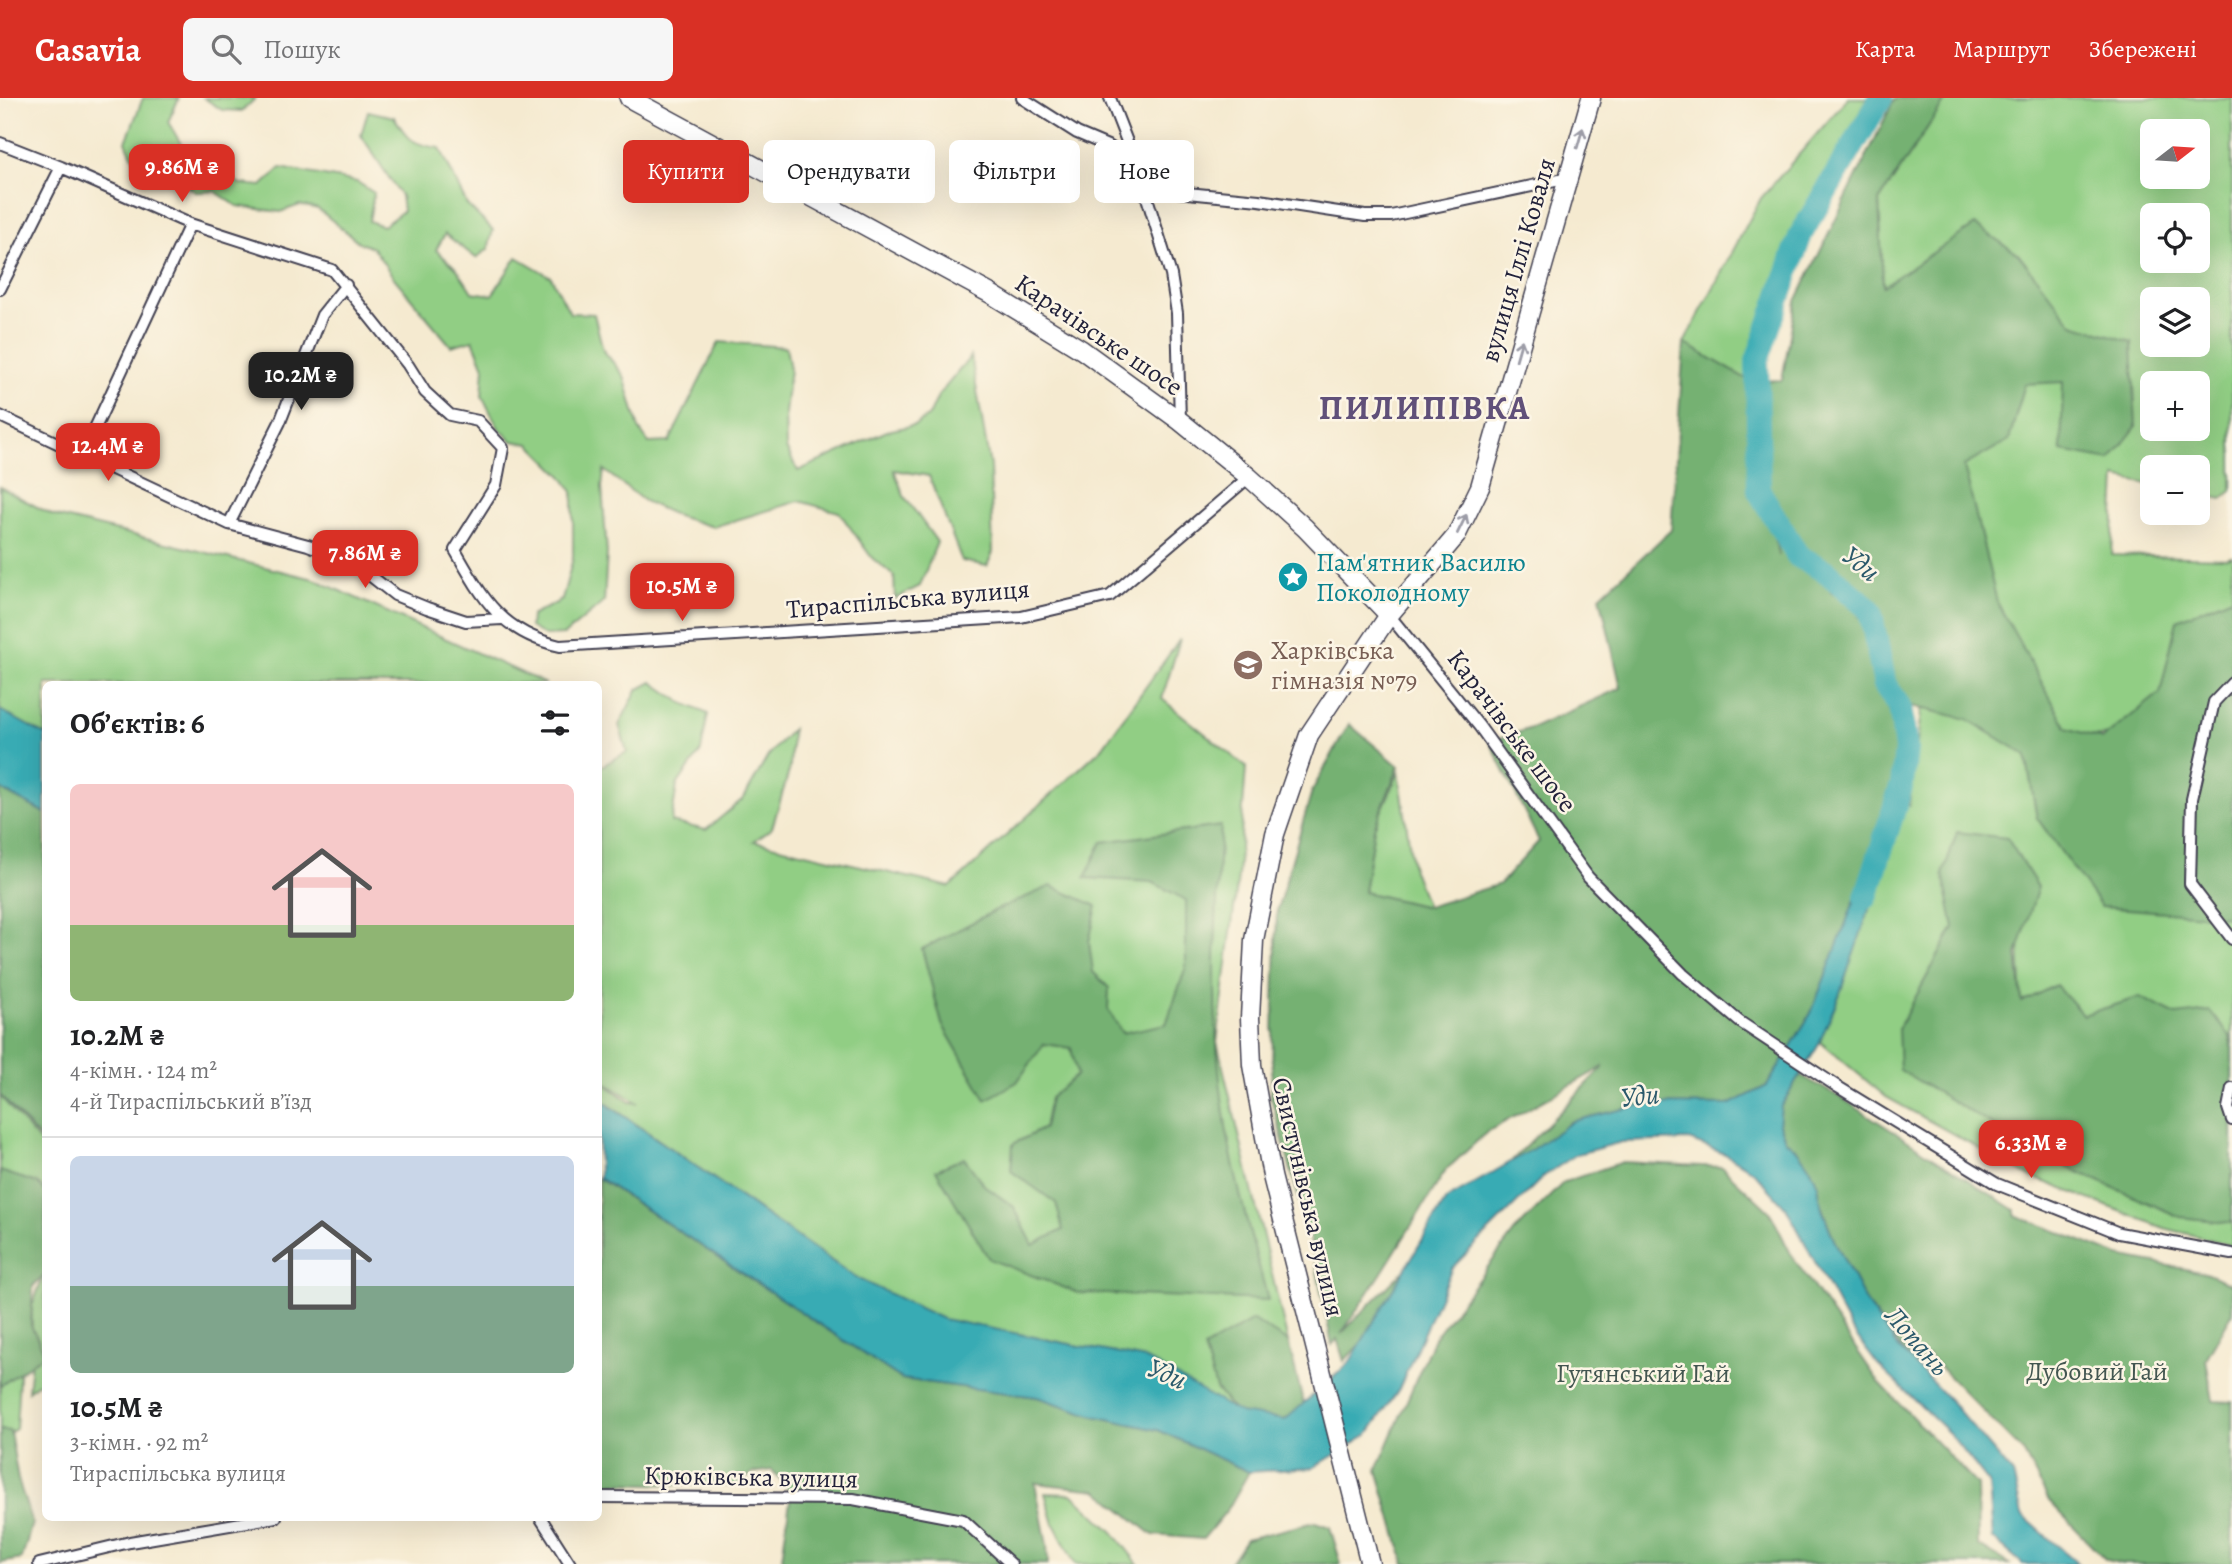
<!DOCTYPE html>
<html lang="uk">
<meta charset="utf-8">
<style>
body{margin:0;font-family:Alegreya,serif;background:#f6f6f6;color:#202124;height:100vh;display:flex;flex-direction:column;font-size:26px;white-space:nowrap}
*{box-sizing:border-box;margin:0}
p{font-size:23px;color:#757577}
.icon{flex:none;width:38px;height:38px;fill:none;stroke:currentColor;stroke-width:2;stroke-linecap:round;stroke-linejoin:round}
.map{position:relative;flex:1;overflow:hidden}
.details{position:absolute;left:42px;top:583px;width:560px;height:840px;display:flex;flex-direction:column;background:#fff;border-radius:10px;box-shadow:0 7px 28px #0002}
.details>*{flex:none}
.hud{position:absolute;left:623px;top:42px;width:665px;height:63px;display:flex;gap:14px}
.needle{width:46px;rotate:73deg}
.fabs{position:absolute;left:2140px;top:21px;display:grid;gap:14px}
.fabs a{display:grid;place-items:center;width:70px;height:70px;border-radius:10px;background:#fff;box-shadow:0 7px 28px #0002;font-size:35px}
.price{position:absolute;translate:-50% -60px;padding:0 16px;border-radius:14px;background:#d93025;color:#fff;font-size:23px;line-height:46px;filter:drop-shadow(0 2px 4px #0008)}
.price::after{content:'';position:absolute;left:50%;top:42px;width:21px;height:16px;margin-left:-10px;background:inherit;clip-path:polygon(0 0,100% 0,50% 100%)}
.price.on{background:#222;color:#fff}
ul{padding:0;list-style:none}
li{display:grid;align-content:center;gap:14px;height:371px;padding:0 28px}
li+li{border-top:2px solid #e0e0e0}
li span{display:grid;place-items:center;height:217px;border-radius:10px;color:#555}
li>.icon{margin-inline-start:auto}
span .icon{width:126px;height:126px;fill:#fffc;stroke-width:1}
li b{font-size:30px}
h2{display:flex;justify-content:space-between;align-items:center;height:84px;padding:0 28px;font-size:30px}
.pill{padding:0 24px;border-radius:10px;background:#fff;box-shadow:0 7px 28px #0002;font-size:24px;line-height:63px}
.pill.on{background:#d93025;color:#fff}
header{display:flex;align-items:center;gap:42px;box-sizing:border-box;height:98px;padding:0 35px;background:#d93025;color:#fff}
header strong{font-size:33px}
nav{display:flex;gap:38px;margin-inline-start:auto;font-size:24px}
.search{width:490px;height:63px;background:#f6f6f6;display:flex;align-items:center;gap:18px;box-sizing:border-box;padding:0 24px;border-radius:10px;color:#757577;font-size:26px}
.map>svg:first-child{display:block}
.green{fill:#91ce84;stroke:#5a7860;stroke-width:2;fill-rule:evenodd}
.forest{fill:#74b172;stroke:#4b6a56;stroke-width:2;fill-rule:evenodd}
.water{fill:#39abb4;stroke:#2e6678;stroke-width:2}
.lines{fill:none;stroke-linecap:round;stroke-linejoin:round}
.river{stroke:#39abb4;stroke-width:24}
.minor-casing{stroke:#424051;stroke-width:14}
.primary-casing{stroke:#424051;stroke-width:21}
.minor{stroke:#fff;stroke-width:10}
.primary{stroke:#fff;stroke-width:18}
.oneway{stroke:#9c9ca7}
.labels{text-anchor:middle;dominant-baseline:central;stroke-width:5;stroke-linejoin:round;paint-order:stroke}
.street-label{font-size:26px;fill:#22223b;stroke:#fcf5e5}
.culture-label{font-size:26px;fill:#0d838f;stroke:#fcf5e5;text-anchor:start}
.education-label{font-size:26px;fill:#785e54;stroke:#fcf5e5;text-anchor:start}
.park-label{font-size:26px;fill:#435651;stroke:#fcf5e5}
.water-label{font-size:28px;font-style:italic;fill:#2b596b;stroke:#fcf5e5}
.district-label{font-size:33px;font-weight:bold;letter-spacing:2px;fill:#605079;stroke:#fcf5e5}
</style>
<header>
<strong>Casavia</strong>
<div class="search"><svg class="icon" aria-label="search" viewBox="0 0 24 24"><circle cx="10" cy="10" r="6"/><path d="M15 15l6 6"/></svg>Пошук</div>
<nav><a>Карта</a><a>Маршрут</a><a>Збережені</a></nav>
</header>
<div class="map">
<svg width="2232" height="1466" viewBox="0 0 2232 1466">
<rect width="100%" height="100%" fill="#fcf5e5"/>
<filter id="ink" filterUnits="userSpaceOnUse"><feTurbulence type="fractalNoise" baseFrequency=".0143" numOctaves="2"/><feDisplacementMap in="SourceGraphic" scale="14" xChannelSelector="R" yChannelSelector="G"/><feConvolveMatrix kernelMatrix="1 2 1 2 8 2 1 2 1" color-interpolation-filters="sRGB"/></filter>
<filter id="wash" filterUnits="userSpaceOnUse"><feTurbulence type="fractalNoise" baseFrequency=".00686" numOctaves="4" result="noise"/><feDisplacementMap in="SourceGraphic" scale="28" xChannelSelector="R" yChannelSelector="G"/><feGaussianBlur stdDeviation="1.57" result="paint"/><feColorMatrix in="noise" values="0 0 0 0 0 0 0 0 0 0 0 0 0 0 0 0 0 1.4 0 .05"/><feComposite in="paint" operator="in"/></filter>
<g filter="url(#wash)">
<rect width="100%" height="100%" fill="#f5ead0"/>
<path class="green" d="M143,0h36l-11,24 30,50h26l16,12 22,2 19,-18 76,14 17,11 -5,28 14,5 20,-15 -2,-15 -40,-61 7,-24 26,6c14,23 19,28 46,31l27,57 26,25 -5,19 -12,9 -31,-24 -9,16 21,19 15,23 20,3 25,-38 34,20 19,36 24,1 9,36 21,26 15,53 10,14 20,-1 50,-100 67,5 4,22 -5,44 1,35 12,23 89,-40 28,-6 14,-9 9,-20 33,-40 19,110 3,86 -6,14 -25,-5 -33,-85 -35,-6 10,26 33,46 -17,44 -25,13 -1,-23 -22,-18 -33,-46 -40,-11 -86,26 -36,-11 -33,-15 -40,-31 -2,17 5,66 -3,49 -40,33 -19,1 -15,-9 1,-11 31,-16 11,-42v-66l-11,-16 -32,-32 -18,-3 -14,-14 -16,-31 2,-29 -11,-27 -22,6 -57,-68 -21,-30 -13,-5 -42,-34 -18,-4 -20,7 -43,-6 -22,-15 -19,1 -25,-17 -30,-1 -15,-32z
M204,0h52l-14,13 -20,-1z
M1848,0h20l-63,112 -55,171 -66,-38 77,-145z
M1947,0h285v393l-10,8 -24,-5v-27h-46v18l-36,-8 -4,78 114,3 6,-2v193l-116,-14 -43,3 -75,-110 -115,-342 -4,-85zM2152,33h46v46h-46zM2152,117h46v46h-46zM2152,201h46v46h-46zM2152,285h46v46h-46z
M0,389l52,28 262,64 232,105h-500l-1,51 -45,-25z
M1180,541l-18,60 84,68 -8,110 -21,165 71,300 -52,71 -294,-89 -86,-46 -257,-180v-18l31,22 8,1 -39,-24 -1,-311 29,-16 -8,-27 18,-35 15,-8 29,20 27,12 -7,37 -24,34 -6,37 35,8 38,-32 24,-42 24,-27 -2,39 -18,60 -18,13 196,46 152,-139z
M1923,598l40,11 63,48 10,55 196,104v153l-48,-46 -101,-5 -61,-13 -5,-101 -49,17 -22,82 286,205v39l-68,-17 -135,-52 -143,-79 -66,-55 82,-240 7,4z
M1399,674l14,98 14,37 -63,-15 10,-64z
M0,998l46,53 -1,55 -15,-15 -14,240 -16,10z
M45,1174v106l-17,13 4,-37v-48z
M1045,1395l27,1 41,38 25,32h-63l-21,-40z"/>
<path class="forest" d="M1895,0h52l-68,103 4,85 92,-61 43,29 55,70 59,18 4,85 -26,33 -49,-9 2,-69 -38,2 -16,56 -45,26 33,136 70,126 35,11 58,-46 17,-73 55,-23v320l-131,-10 -64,-89 -11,-63 -59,-36 -82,-19 7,17 6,41 -8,58 -79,197 -44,73 -38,19 -84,-1 -75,18 -226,239 -7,-22 -5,6 -19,-94 -42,-154 6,-186 35,-120 37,-67 50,42 -25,62 -10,64 63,15 73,-23 39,-43 -49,-99 47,-16 84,-38 -21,-92 71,-66 13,-187 66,38 32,-1 14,-79zM1750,288l29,170 -31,-119zM1829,493l46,17 8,90 -7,-15 -8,-48 -16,-34zM1603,969v1l-262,266 40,-60 65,-104 41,-38z
M0,691l45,24v331l-45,-49z
M1221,728c-6,96 -11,192 3,287 9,63 28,126 44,187l-190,-7 -89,-34 -53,-89 28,-12 21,28 29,21 19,38 30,-15 -7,-27 -45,-32 2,-27 31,-16 6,-30 27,-23 -6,-27 -27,-4 -27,38 -31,18 -44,-76 -20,-75 74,-39 55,-24 46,20 -8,36 4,30 16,16 -1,21 14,24 44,-9 20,-57v-67l-34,-18 -67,-4 17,-36z
M1957,734l50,6 31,49 -21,67 5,48 34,-17 27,30 57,-18 36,18 34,-4 20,25 2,14v173l-52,-6 -129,-57 -151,-90 -2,-41 56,-102 -11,-53z
M1800,977l43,24 172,111v5l104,41 86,17 27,11v30l-26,45 7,42 19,1v162h-109l-17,-4 -57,-59 -25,-48 -96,-98 -13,10 -48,-61 -33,-64 -13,-35 -3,-20 -20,-34 -12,-10 -7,-16 2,-19z
M1622,1064l100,5 48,45 22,44 87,126 98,103 1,60 31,19h-604l-28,-94 57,-132 81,-107 49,-49z
M0,1073l37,12 9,9 -1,82 -12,12 -2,39 14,29 -45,32z
M598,1080l304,201 135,18 57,19 64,14 91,42 -21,37 -25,30 -50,-4 -56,-45 -62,-7 12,62 1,19h-260l-6,-6 9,-65 -19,-23 -19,3 -17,13 -137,-3z
M1253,1222l35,22 16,63 -18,15 -50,-7 -20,-24 -12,-41z
M0,1332l10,1 8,48 14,44 -10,36 -22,4z
M1315,1424l15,5 11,37h-112l17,-25z"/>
<path class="water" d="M0,612l45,25v78l-45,-24z
M1885,766l-46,132 -21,50 -37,60 -2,19 7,16 12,10 13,18 7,16 4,24 12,31 33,64 30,42 56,58 60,70 9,41 56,49h-55l-30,-25 -4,-56 -39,-49 -72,-69 -28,-37 -63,-119 -33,-37 -29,-18 -36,-14 -67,2 -45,12 -33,22 -92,92 -53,121 -31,45 -55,34 -64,4 -91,-42 -64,-14 -57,-19 -135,-18 -303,-201 -1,-80 258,180 87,41 203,40 94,54 45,7 64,-57 97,-163 85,-50 42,-29 72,-17 84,1 38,-19 44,-73 55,-142z"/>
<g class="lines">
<path class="river" d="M1866,799l36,-113 4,-35 -6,-43 -15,-21 -15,-75 -43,-38 -29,-16 -39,-65 -2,-130 44,-127 80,-136"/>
</g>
</g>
<g filter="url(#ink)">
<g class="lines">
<g class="minor-casing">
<path id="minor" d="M1022,0l55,35 33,14 16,11 14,17 16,10 21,7 82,8 106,16h26l178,-38
M1110,0l30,77 31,100 6,38 3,108
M0,45l61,24 129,57 142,46 76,95 17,27 25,23 28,6 25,27 -7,37 -41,65c28,49 46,82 105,96l461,-29 89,-21 139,-119
M0,191l61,-122
M0,318l229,108 79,21 45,17 42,33 32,13 39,13 36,-2
M83,356l107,-230
M229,426l51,-102 42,-107 24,-30
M1389,517l90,111 109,151 95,97 57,48 98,65 159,97 122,49 113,21
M2232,585l-18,19 -22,97 -2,85 42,55
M2232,990l-4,20 4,12
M598,1399l255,2 110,21 48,44
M540,1419l30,47
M39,1466l91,-22 146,-25"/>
</g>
<g class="primary-casing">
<path id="primary" d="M629,0l362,196 91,56 98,71 69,56 56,51 84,87
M1370,1466l-98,-388 -20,-111 -2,-47 4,-78 21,-106 34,-99 80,-120 67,-79 24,-49 111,-389"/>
</g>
<use href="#minor" class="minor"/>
<use href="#primary" class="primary"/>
</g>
<defs><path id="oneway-shaft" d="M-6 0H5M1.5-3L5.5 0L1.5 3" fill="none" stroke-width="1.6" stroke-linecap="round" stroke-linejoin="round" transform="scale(1.75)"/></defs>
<g class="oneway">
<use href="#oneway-shaft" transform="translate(1580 40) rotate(-74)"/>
<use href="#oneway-shaft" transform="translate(1519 252) rotate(-74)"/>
<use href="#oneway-shaft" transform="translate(1462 426) rotate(-64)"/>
</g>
</g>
<defs>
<g id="sight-disc" transform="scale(1.575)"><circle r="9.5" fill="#0f9aa8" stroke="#fcf5e5"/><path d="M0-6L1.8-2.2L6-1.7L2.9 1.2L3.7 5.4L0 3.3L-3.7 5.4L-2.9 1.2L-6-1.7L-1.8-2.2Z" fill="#fff"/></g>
<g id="school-disc" transform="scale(1.575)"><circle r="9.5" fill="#8d6e63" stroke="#fcf5e5"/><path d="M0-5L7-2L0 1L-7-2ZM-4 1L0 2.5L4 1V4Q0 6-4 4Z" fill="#fff"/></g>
</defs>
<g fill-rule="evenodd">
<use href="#sight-disc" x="1293" y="479"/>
<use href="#school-disc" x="1248" y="567"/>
</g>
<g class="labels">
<g class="street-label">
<text transform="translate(1518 162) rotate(-74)">вулиця Іллі Коваля</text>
<text transform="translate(1099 237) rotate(34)">Карачівське шосе</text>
<text transform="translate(908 501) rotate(-5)">Тираспільська вулиця</text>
<text transform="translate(1512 633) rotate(53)">Карачівське шосе</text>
<text transform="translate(1308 1099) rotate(77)">Свистунівська вулиця</text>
<text transform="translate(751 1379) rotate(1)">Крюківська вулиця</text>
</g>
<g class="culture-label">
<text x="1316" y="464">Пам'ятник Василю<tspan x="1316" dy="30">Поколодному</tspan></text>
</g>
<g class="education-label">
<text x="1271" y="552">Харківська<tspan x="1271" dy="30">гімназія №79</tspan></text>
</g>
<g class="park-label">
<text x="2097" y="1273">Дубовий Гай</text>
<text x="1643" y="1275">Гутянський Гай</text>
</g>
<g class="water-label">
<text transform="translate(1861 466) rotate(39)">Уди</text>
<text transform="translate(1640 998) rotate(-6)">Уди</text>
<text transform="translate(1917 1243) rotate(49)">Лопань</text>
<text transform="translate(1167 1276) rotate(23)">Уди</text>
</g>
<g class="district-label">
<text x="1425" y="309">ПИЛИПІВКА</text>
</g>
</g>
</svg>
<div class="fabs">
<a><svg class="needle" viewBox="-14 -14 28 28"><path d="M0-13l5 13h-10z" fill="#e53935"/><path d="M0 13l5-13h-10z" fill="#757577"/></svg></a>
<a><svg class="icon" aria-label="locate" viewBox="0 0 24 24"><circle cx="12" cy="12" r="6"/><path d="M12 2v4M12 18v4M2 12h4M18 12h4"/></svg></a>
<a><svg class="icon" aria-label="layers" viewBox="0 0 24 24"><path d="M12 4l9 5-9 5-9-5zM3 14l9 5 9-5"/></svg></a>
<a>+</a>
<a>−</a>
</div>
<b class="price" style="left:182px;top:106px">9.86M ₴</b>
<b class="price on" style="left:301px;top:314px">10.2M ₴</b>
<b class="price" style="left:108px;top:385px">12.4M ₴</b>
<b class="price" style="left:365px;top:492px">7.86M ₴</b>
<b class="price" style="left:682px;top:525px">10.5M ₴</b>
<b class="price" style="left:2031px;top:1082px">6.33M ₴</b>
<div class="hud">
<a class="pill on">Купити</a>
<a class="pill">Орендувати</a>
<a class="pill">Фільтри</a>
<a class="pill">Нове</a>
</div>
<section class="details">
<h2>Об’єктів: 6<svg class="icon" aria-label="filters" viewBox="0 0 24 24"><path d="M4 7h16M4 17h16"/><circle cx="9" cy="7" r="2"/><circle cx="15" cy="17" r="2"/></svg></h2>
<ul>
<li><span style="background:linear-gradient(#f6c9c9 65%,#8fb573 0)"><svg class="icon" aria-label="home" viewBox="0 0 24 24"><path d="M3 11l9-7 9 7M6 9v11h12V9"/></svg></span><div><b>10.2M ₴</b><p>4-кімн. · 124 m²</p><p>4-й Тираспільський в’їзд</p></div></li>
<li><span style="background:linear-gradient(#c9d6e8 60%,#7fa58c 0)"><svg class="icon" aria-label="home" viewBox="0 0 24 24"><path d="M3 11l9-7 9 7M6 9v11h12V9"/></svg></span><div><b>10.5M ₴</b><p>3-кімн. · 92 m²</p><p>Тираспільська вулиця</p></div></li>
</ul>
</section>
</div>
